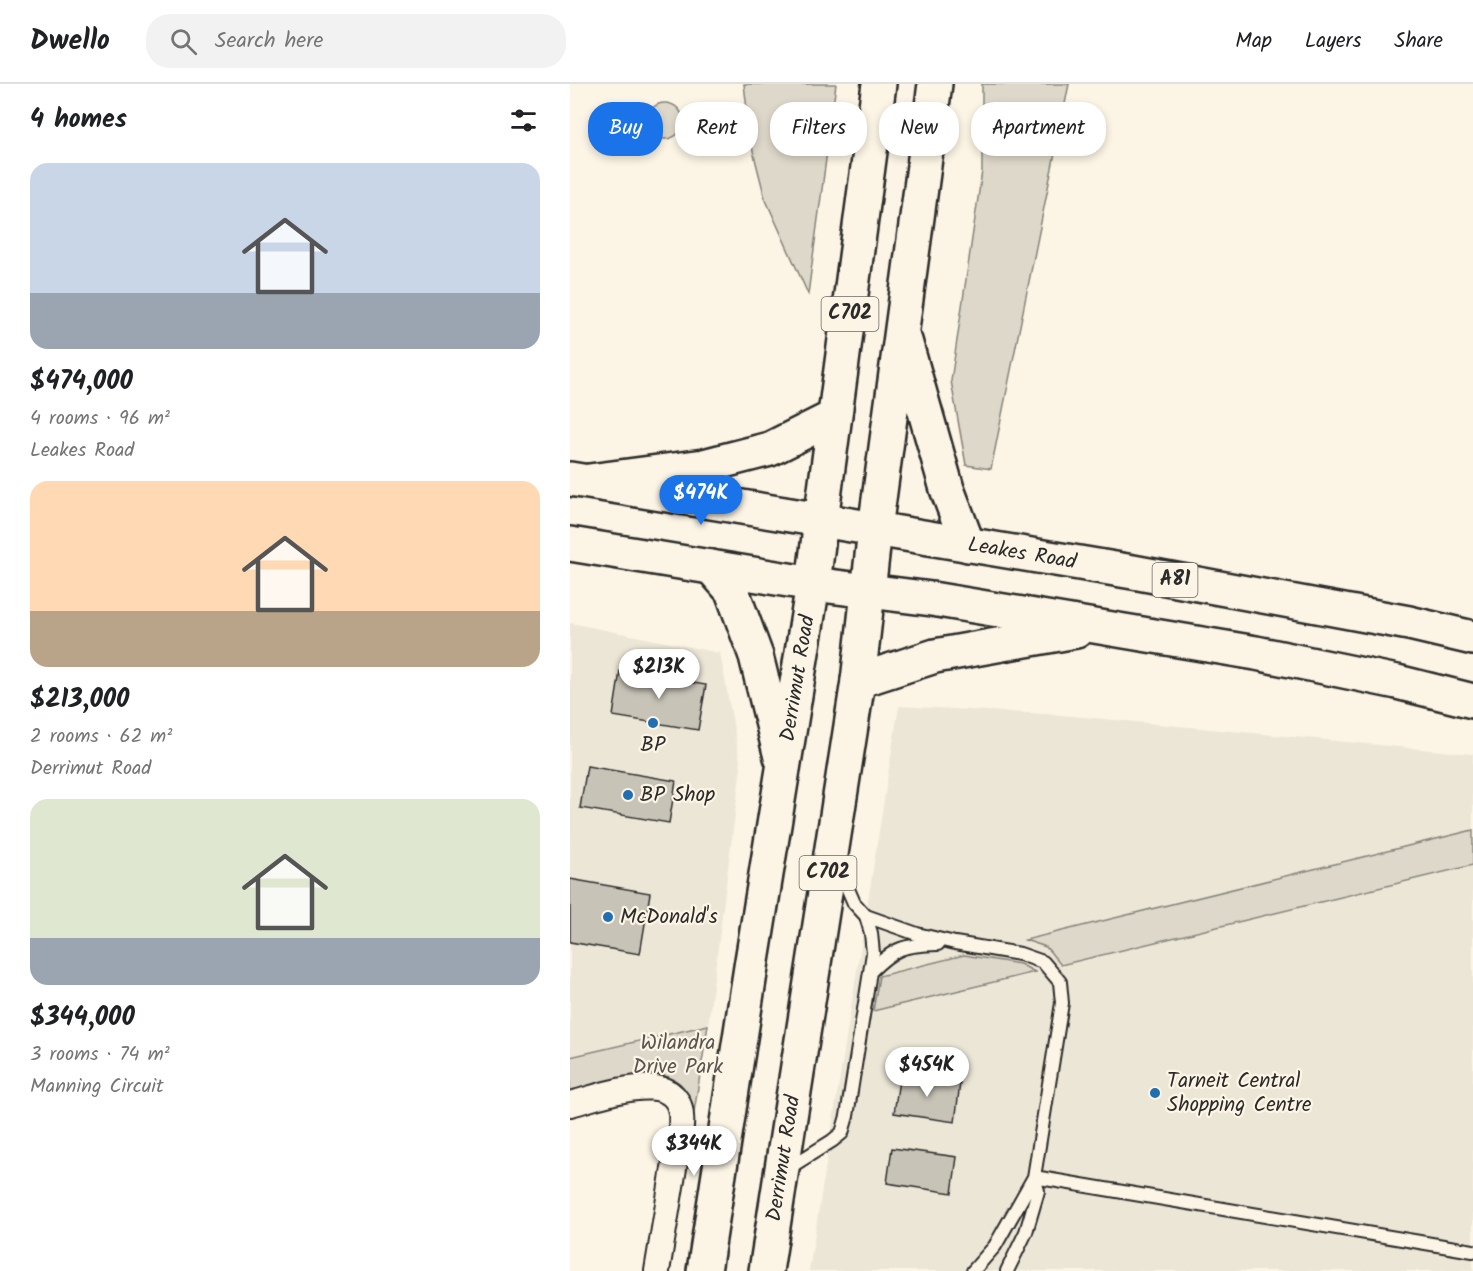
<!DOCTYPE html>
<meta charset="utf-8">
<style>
body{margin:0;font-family:Kalam,sans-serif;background:#f2f2f2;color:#202124;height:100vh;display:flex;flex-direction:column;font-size:22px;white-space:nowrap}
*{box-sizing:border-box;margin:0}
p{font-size:20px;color:#757577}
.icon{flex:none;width:33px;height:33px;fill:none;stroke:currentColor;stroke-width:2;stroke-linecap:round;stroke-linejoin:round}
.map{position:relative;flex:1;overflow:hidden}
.details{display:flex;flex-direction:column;background:#fff;width:570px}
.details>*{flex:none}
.top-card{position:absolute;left:18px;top:18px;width:570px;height:54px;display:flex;gap:12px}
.price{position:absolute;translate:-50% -51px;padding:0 14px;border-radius:21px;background:#fff;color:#222;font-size:20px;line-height:39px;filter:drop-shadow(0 2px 3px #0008)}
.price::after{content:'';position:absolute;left:50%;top:36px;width:18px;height:14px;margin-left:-9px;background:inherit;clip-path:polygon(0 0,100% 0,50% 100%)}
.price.selected{background:#1a73e8;color:#fff}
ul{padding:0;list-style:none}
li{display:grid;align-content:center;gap:12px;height:318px;padding:0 30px}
li span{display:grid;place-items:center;height:186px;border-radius:18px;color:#555}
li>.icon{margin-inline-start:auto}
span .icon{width:108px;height:108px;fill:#fffc;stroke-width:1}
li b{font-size:26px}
h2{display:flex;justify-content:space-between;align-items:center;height:72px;padding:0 30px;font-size:26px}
.pill{padding:0 21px;border-radius:24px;background:#fff;box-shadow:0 3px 9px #0003;font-size:21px;line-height:54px}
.pill.selected{background:#1a73e8;color:#fff}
header{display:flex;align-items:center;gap:36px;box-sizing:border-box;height:84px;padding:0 30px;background:#fff;border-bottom:2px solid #e0e0e0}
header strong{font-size:28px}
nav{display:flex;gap:33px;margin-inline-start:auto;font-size:21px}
.search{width:420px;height:54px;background:#f2f2f2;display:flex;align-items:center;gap:15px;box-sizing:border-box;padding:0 21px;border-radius:24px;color:#757577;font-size:22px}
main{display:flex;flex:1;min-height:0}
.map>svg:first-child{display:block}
.built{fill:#ece6d7}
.green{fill:#ded8ca;stroke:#84827a;stroke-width:1.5}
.building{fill:#c8c3b7;stroke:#2b2b2b;stroke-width:1.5}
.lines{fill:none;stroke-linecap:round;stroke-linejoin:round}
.service-casing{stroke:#2b2b2b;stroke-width:16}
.minor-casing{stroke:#2b2b2b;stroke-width:28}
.secondary-casing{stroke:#2b2b2b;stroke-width:38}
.primary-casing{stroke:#2b2b2b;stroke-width:38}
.trunk-casing{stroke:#2b2b2b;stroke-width:38}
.service{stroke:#fcf5e5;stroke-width:12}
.minor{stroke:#fcf5e5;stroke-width:24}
.secondary{stroke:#fcf5e5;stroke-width:33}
.primary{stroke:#fcf5e5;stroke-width:33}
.trunk{stroke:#fcf5e5;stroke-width:33}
.poi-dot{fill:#1f6fb2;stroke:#fcf5e5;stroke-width:2}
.labels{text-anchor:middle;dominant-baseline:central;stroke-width:4.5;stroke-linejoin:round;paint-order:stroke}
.shield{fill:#fcf5e5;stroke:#6a6863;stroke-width:1.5}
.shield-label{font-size:20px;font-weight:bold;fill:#2b2b2b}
.street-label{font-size:21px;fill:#2b2b2b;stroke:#fcf5e5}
.poi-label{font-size:21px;fill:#2b2b2b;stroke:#fcf5e5;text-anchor:start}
.park-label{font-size:21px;fill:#585653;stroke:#fcf5e5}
</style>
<header>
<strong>Dwello</strong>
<div class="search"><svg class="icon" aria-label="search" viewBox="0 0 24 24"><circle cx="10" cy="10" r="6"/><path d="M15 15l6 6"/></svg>Search here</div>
<nav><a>Map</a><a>Layers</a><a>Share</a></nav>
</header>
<main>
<section class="details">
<h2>4 homes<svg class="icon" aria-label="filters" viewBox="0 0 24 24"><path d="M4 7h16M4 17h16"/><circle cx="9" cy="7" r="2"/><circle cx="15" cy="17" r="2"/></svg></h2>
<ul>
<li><span style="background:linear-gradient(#c9d6e8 70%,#9aa5b1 0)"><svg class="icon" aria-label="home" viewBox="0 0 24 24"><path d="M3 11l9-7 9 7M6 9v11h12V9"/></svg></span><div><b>$474,000</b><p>4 rooms · 96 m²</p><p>Leakes Road</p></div></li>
<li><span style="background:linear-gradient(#ffd9b3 70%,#b9a48a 0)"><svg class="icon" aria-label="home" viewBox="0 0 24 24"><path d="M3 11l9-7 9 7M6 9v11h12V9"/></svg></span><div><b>$213,000</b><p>2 rooms · 62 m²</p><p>Derrimut Road</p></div></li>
<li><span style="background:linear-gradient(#dfe7d0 75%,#9aa5b1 0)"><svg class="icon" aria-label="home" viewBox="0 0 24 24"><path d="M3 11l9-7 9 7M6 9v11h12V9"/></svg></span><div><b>$344,000</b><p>3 rooms · 74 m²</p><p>Manning Circuit</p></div></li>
</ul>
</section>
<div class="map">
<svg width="903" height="1187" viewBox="0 0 903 1187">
<rect width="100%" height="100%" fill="#fcf5e5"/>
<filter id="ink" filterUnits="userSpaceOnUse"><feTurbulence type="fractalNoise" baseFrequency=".0167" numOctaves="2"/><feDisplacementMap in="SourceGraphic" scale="12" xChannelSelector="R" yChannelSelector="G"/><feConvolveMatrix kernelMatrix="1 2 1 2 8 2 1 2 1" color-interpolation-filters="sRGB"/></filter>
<g filter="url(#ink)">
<path class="built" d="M0,539l150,30 21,114 -33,258 -138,32z
M329,622l163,9 411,39v517h-664z"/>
<path class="green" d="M174,0h92l-28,210 -43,-96 -14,-55z
M412,0h87l-78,385 -25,-4 -15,-84 31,-210z
M77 37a18 18 0 1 1 36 0a18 18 0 1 1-36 0Z
M903,746v35l-412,100 -15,-18 -21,-7z
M394,871l56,9 15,8 -162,39 6,-35z
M138,941l-14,87c-7,-25 -17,-39 -45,-37l-79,19v-37z"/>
<path class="building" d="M50,587l86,14 -8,45 -85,-14z
M17,682l89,15 -7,42 -89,-15z
M0,795l80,14 -10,61 -70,-12z
M330,990l60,9 -5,39 -61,-9z
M322,1064l65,9 -5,36 -65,-10z"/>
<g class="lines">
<g class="service-casing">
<path id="service" d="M268,782l16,37 12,13 51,18 38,9 65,11 23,8 17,20 2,21 -28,174 -39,69 -22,25
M300,888c25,-25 34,-27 68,-28
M217,1085l45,-28 10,-8 5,-17 26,-163 -2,-20 -5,-17
M464,1093l439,74
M437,1187l19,-39 12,-41 -4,-14"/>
</g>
<g class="minor-casing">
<path id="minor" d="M0,1020c34,-8 117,-43 111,22l-24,145"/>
</g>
<g class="secondary-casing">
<path id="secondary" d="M0,395l251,41
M0,460l243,40"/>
</g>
<g class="primary-casing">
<path id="primary" d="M335,257l42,148 21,56
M19,397l115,-15 66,-17 64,-32
M251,436l58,-436
M305,445l60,-445"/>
</g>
<g class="trunk-casing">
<g id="trunk">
<path d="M141,483l21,24 24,65 25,101"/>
<path d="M243,500l119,15 324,54 141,29 76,19"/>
<path d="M288,597l77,-25 141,-25"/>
<path id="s1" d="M134,1187l47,-304 62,-383 8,-64 312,52 276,51 64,15"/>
<path id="s2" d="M196,1187l92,-590 17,-152"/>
</g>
</g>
<use href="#service" class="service"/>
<use href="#minor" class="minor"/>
<use href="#secondary" class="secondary"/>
<use href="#primary" class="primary"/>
<use href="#trunk" class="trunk"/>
</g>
</g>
<g class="poi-dot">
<circle cx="83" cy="639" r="6"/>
<circle cx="58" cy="711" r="6"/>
<circle cx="38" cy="833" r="6"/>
<circle cx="585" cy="1009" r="6"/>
</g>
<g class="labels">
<g class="shield">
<rect x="251.5" y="213" width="57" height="34" rx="4.5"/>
<rect x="582.5" y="479" width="45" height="34" rx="4.5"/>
<rect x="229.5" y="772" width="57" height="34" rx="4.5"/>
</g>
<g class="shield-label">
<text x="280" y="230">C702</text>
<text x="605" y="496">A81</text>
<text x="258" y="789">C702</text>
</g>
<g class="street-label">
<text stroke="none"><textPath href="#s1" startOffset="964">Leakes Road</textPath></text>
<text stroke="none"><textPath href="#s1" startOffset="600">Derrimut Road</textPath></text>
<text stroke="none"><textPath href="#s2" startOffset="114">Derrimut Road</textPath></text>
</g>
<g class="poi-label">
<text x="83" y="661" text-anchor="middle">BP</text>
<text x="70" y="711">BP Shop</text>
<text x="50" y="833">McDonald's</text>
<text x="597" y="997">Tarneit Central<tspan x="597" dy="24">Shopping Centre</tspan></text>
</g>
<g class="park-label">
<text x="108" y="959">Wilandra<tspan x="108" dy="24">Drive Park</tspan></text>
</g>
</g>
</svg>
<b class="price selected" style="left:131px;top:442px">$474K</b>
<b class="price" style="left:89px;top:616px">$213K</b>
<b class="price" style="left:357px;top:1014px">$454K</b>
<b class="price" style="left:124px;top:1093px">$344K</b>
<div class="top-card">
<a class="pill selected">Buy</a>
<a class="pill">Rent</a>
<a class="pill">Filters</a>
<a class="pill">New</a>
<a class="pill">Apartment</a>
</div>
</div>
</main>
